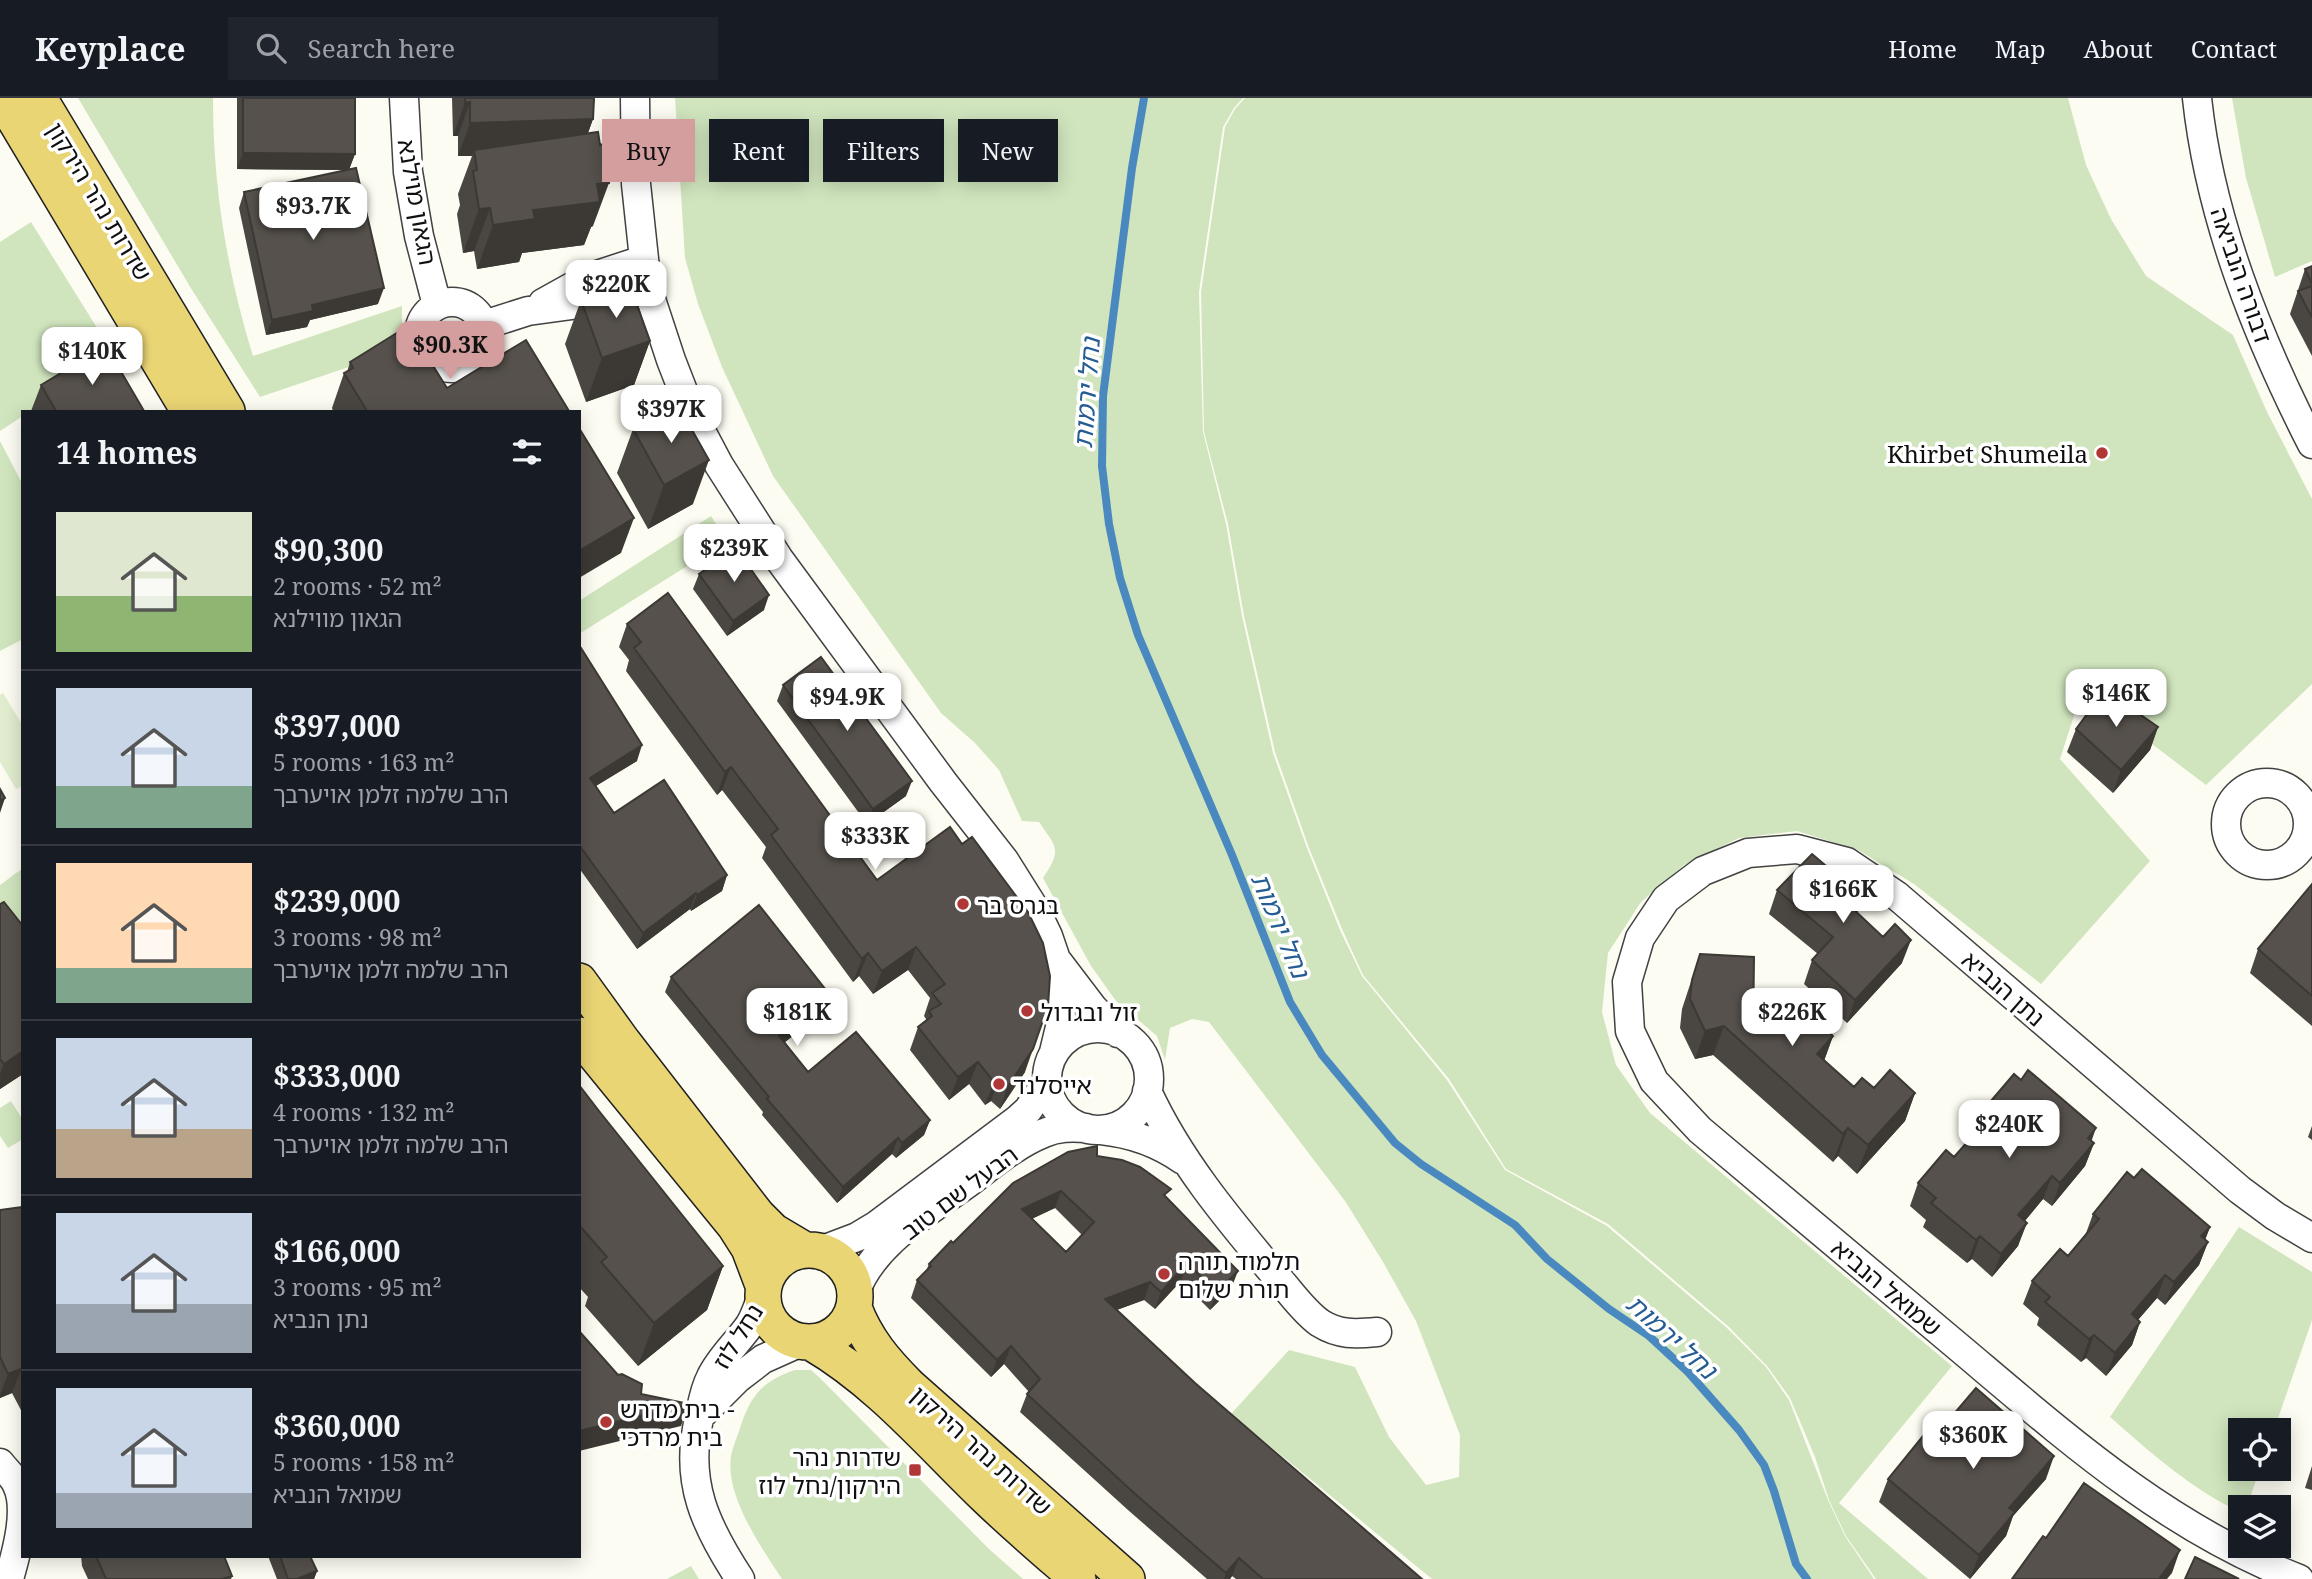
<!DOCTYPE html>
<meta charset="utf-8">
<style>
body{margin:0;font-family:"Noto Serif","Noto Sans Hebrew",serif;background:#20242c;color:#f1f3f6;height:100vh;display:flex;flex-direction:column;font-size:26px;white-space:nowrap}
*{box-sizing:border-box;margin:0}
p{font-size:23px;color:#9ea1a6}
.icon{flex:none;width:38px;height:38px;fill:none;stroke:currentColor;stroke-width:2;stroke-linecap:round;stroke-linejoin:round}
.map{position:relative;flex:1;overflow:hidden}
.side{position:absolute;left:21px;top:312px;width:560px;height:1148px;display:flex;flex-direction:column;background:#171b24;border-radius:0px;box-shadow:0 4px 18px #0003}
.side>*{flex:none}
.hud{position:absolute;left:602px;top:21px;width:665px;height:63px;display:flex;gap:14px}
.tools{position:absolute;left:2228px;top:1320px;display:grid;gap:14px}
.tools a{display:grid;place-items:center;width:63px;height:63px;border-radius:0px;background:#171b24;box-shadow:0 4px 18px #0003;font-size:35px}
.price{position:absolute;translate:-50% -60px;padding:0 16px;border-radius:14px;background:#fff;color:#222;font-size:23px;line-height:46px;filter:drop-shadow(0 2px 4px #0008)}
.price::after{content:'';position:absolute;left:50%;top:42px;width:21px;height:16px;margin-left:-10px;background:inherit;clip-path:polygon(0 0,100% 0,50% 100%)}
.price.active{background:#d49e9f;color:#111}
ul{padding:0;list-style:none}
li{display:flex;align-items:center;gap:21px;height:175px;padding:0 35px}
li+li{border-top:2px solid #363941}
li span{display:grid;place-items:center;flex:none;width:196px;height:140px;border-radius:0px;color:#555}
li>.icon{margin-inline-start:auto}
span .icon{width:84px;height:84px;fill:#fffc;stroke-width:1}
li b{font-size:30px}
h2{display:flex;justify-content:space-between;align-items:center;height:84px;padding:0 35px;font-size:30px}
.pill{padding:0 24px;border-radius:0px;background:#171b24;box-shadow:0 4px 18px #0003;font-size:24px;line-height:63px}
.pill.active{background:#d49e9f;color:#111}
header{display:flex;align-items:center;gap:42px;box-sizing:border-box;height:98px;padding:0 35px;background:#171b24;border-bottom:2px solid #363941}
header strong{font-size:33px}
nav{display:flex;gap:38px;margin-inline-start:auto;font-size:24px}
.search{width:490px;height:63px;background:#20242c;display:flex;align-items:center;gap:18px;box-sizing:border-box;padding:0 24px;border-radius:0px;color:#9ea1a6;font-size:26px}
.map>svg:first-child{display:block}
.green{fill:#d0e5be}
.pitch{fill:#e1edcf}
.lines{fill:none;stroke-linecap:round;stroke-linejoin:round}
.stream{stroke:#4a89bf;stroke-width:8}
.minor-casing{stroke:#424242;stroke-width:31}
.major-casing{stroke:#202020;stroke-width:38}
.minor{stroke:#fff;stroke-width:28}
.major{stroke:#ead575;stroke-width:35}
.wall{fill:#4a4641;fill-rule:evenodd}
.shaded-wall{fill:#3c3935}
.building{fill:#56514c;stroke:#3c3935;stroke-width:2;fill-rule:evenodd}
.poi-dot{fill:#b03735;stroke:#fff;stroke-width:2.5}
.labels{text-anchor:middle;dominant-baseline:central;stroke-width:7;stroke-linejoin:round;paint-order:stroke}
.street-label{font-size:24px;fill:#0f0f0f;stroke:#fff}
.poi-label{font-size:24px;fill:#0f0f0f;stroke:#fff;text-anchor:start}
.water-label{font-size:26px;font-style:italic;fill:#255c93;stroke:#fff}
</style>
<header>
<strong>Keyplace</strong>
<div class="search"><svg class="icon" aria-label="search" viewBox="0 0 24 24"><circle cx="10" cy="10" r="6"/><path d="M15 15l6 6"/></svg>Search here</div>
<nav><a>Home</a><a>Map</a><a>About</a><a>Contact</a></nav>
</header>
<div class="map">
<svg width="2312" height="1481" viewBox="0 0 2312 1481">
<rect width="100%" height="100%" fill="#fdfcf2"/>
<path class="green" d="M78,0h135c0,89 14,174 40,258l149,-50v43l-142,48 -68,-107z
M675,0h568l-9,10 -11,19 -24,165 4,140 23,92 16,92 31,137 34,95 33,82 22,46 85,104 58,90 102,56 120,102 39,39 23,33 39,100 17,36 29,43h-442l-201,-165 58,-64 66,17 34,70 37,48 33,-8 1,-42 -44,-114 -33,-59 -38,-61 -136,-179 -17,-3 -22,9 -5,32 -8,-24 -41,-35 -25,-35 -48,-88c19,-28 14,-30 -4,-56l-17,-1 -23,-51 -24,-27 -34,-30 -168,-237 -51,-109 -24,-63 -13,-46z
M1245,0h823l18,67 25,54 35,57 87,59 34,77 45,87v185l-106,101 -124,-94 -22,68 90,102 -109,123 -127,-100 -56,-34 -61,-19 -58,7 -55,27 -43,37 -33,51 -6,59 14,53 34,48 302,253 -113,137 89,76h-52l-30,-43 -17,-36 -14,-43 -25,-59 -23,-32 -38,-39 -121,-103 -102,-55 -57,-90 -86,-104 -21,-46 -33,-81 -34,-96 -31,-136 -16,-92 -24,-92 -3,-140 24,-165 10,-18z
M2232,0h80v163l-37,16 -29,-99z
M31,124l73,117 -25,14 9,20 -59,38h-6v5l-23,15v-189z
M0,343l23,44v154l-23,12z
M711,418l16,25 -148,93v-33z
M23,770v62l-23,-4v-41z
M11,1003l12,19v19l-15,9 -8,-12v-28z
M2239,1129l73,45v48l-38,110h-34v38h20l-13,39h-7v5c-49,-23 -90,-60 -130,-95z
M795,1272h16l9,8 169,171 34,30h-241c-21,-32 -57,-83 -51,-123 2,-10 7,-21 10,-31 10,-30 23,-45 54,-55z
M691,1468l8,13h-32z"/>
<path class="pitch" d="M3,595l20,33v60l-7,3 -16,-27v-67z"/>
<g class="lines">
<path class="stream" d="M1144,0l-12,70 -29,228 -1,70 7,58 11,54 18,57 94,220 58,147 32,53 73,88 26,21 94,61 32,34 62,50 40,27 39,36 51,58 25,35 10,26 22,73 11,15"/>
<g class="minor-casing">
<path id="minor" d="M404,0l4,74 11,64 18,69
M635,0l1,86 11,103 24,73 21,54 27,51 60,94 164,223 61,78 32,51 12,25 12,35 1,52 -7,29
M2197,0c13,121 60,238 115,346
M419 237a33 33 0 1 1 66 0a33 33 0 1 1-66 0Z
M543,205l45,-25 55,-18
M484,227l44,-14 66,-9 23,-7
M2226 726a41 41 0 1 1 82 0a41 41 0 1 1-82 0Z
M1058,864l35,46 25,25
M1047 981a51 51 0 1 1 102 0a51 51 0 1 1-102 0Z
M1147,993c31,68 81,128 129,185 14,15 27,35 44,47 19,12 35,11 57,9
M1101,1032c29,3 58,13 82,30
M820,1153l37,-14 20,-12 140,-105 11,-10 19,-28
M855,1195c17,-49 73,-81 113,-110 24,-18 48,-39 76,-50 14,-6 27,-6 42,-5
M702,1316l35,-35 26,-20 38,-17
M0,1365c5,7 14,14 17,22 12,25 -1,69 -8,94
M740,1481c-34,-52 -56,-97 -41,-160 3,-14 5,-29 12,-42 9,-19 26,-34 38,-51 6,-9 9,-20 13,-30
M2299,1481c-129,-50 -227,-136 -331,-224 -90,-75 -179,-150 -268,-225l-46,-49 -24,-50 -3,-49 13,-44 26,-39 37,-28 45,-18 49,-4 50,13 49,33 344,295 35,26 37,22"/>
</g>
<g class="major-casing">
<path id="major" d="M2,0l187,313
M39,0l188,313
M579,883l44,61 134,173 16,16 32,19
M579,937l156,191 14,22 14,37
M763 1198a46 46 0 1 1 92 0a46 46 0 1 1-92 0Z
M854,1210c12,32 31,54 55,78l218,193
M812,1245c67,39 118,100 173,153 30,29 62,56 93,83"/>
</g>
<use href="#minor" class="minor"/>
<use href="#major" class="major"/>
</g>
<path class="wall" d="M237,0h118v56l-6,15 29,135 -68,16 -3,7 -41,8 -27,-127 5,-16 103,-22 -110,-1z
M452,0h143l-1,5 -1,16 -5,14 5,93 -2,1 -7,18 -62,8 -3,9 -42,7 -3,-18 -11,2 -6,-39 3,-9 -2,-11 14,-38h-14v-20h-5z
M2312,168v90l-22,-42 15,-45z
M581,202l69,41 -16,44 -48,17 -21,-58z
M350,264l97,26 122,23h-236l-1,-3 12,-35 3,-1z
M41,287l103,26h-113z
M633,331l60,75 -45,25 -31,-56z
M699,476l65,36 -37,26 -34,-47z
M627,526l250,256 148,192 -25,37 -9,-8 -6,4 -16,-21 -20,16 -39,-50 8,-23 8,-6v-2l-2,-3 6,-18 -22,-28 -35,24 -14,-18 -6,6 -91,-124 4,-11 -44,-57 -5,5 -91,-124 3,-11 -10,-13z
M579,551l58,112 -41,25 18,27 113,62 -5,16 -31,20 -1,-2 -53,40 -58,-81z
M783,587l123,111 -39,28 -90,-123z
M2158,629l-8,23 -37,43 -46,-41 9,-23z
M2312,786v142l-62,-53 8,-24z
M1777,792l90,11 -10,11 45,51 -55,60 -43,-39 8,-24 6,-6 -49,-40z
M0,806l23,22v148l-23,15z
M1700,856l53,78 34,-21 46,25 -9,24 30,27 20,1 41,5 -10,28 -48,53 -19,-18 -5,6 -120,-107 -18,4 -15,-31 2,-19z
M671,879l154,33 -40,32 23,30 122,48 -6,15 -28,23 -4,-4 -55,49 -75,-88 1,-3 -98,-120z
M579,987l20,26 124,155 -16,44 -69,56 -53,-60 3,-9 -9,-10z
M1979,1017l112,26 3,2 -9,23 -33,40 -9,-7 -18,22 -7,25 -26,31 -20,-18 -5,4 -44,-36 3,-7 -16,-14 8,-23 36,-26 17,-19z
M2312,1028v14l-4,-3z
M1097,1058l70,43 64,90 -21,21 -29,-29 -26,28 -11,-9 -28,10 79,73 227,196h-186l-4,-3 -2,3h-23l-79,-69 -108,-98 7,-18 2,-2 -25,-28 -13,13 -80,-79 6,-18 9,-9 3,-7 24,-21zM1055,1110l27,27 -16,17 -34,-33z
M2134,1080l76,49 -5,13 3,2 -9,23 -34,40 -8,-7 -19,22 2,2 -8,23 -26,31 -20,-18 -5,4 -44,-37 2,-7 -16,-14 9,-23 36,-25 17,-20 8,-22z
M23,1109v207l-11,-21 -12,5v-188z
M1930,1344l116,37 -33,37 -7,20 -36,43 -91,-77 9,-23z
M2312,1368v24l-7,-2z
M81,1458h143l8,20 -1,3h-143l-6,-13z
M268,1458h42l7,15 -3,8h-37z"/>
<path class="shaded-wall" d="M591,0h4l-7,21h5l-12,33 -107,-2 -2,6h-14l12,-33z
M470,4l-12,34h-5l12,-33z
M243,55l112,1 -6,16 -112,-1z
M609,85l-16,43 -2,1 -7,18 -62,8 -3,9 -42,7 16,-44 104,-41z
M490,110l-16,43 -11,2 16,-44z
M384,190l-6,16 -68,16 -3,7 -41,8 6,-15 40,-15z
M650,243l-16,44 -48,17 16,-44z
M709,362l-16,44 -45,25 16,-44z
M634,420l-13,35 -42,25v-27z
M769,497l-5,15 -37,26 6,-15z
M2158,629l-8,23 -37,43 8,-23z
M642,647l-5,16 -53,32 6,-15z
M731,669l-9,23 -5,5 8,-23z
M912,683l-6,15 -39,28 6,-15z
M5,700l-5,15v-12z
M727,777l-5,16 -31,20 6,-16z
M1875,780l-8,23 -25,28 8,-23z
M696,795l-6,16 -53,40 6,-16z
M1911,842l-9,23 -55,60 8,-23z
M916,849l-8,23 -35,24 9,-23z
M868,855l-9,23 -6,6 9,-23z
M830,897l-5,15 -51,41 5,-15z
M1724,928l-11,29 -18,4 10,-28z
M1833,938l-10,28 -6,-10z
M1033,951l-8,23 -25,37 8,-23z
M23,953v23l-23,15v-15l4,-10z
M978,964l-9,22 -20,16 9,-23z
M999,980l-8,23 -6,4 9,-23z
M1915,995l-10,28 -48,53 11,-29z
M930,1022l-6,15 -28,23 6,-15z
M1848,1030l-10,28 -5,6 10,-28z
M2096,1030l-8,23 6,-8 -9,23 -33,40 8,-23 28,-45z
M898,1040l-6,16 -55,49 6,-16z
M2052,1078l-9,23 -33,39 8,-23z
M1061,1093l-6,17 -40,18 7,-17z
M2027,1125l-9,23 -26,31 9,-23z
M2210,1129l-9,23v-14z
M1980,1138l-8,23 -5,4 9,-23z
M2208,1144l-9,23 -34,40 9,-23z
M1187,1165l-6,18 -26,28 6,-17z
M723,1168l-16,44 -69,56 16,-43z
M1238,1173l-7,18 -21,21 7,-18z
M2165,1177l-8,23 -34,39 9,-23z
M1150,1184l-6,18 -46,17 7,-18z
M2140,1224l-8,23 -26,31 9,-23z
M2094,1237l-8,23 -5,4 8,-23z
M1011,1248l-7,18 -13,13 6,-17z
M21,1271l-9,24 -12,5v-3l8,-21z
M689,1306l-8,22 -102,25v-20z
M2054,1358l-8,23 -33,37 -7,20 -36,43 9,-24 30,-47z
M2180,1452l-8,23 -5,6h-8z
M1239,1460l-7,18 -2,3h-6l2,-6z
M317,1473l-3,8h-17z"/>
<path class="building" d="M243,0h112v56l-112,-1z
M465,0h129l-1,21 -123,4v-21l-5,1z
M598,34l2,13 4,-1 5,39 -12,1 3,18 -67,8 2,9 -42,6 -3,-17 -11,1 -6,-38 4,-1 -3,-20z
M356,70l28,120 -72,17 1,6 -41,9 -28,-128z
M2312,168v18l-7,-15z
M629,185l21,58 -48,17 -21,-58z
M2312,188v31l-14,-26z
M408,228l39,62 79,-48 43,71h-202l-23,-38 9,-5 -3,-6z
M106,248l38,65h-88l-15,-26z
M678,307l31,55 -45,25 -31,-56z
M579,330l55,90 -55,33z
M736,450l33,47 -36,26 -34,-47z
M668,495l209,287 73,-53 12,17 10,-7 56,75 15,31 7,33 -2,30 -15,43 -25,37 -9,-8 -5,4 -16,-20 -20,15 -40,-50 14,-11 -3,-5 12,-7 -9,-11 13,-9 -29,-37 -34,24 -14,-18 -6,6 -91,-124 7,-6 -47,-62 -6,5 -91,-124 7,-6 -14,-18z
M581,550l61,97 -52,33 24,35 50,-33 63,95 -30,20 -1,-2 -53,40 -64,-88v-196z
M821,559l91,124 -39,28 -90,-124z
M2105,592l53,37 -37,43 -45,-41z
M0,691l5,9 -5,3z
M1812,756l33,28 15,-16 15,12 -25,28 33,31 12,-13 16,16 -56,60 -43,-40 21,-23 -56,-47z
M2312,786v112l-54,-47z
M4,804l19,24v125l-19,13 -4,-5v-155z
M759,807l71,90 -51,41 29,36 48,-40 74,88 -28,23 -4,-5 -55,49 -76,-88 2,-2 -98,-120z
M1700,856l54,3 -1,75 26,-29 8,8 8,-9 38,34 -16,18 37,33 8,-9 12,10 16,-18 25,23 -47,52 -20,-17 -5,6 -119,-108 -19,5 -15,-32 2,-19z
M2028,972l68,58 -8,10 6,5 -34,40 -8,-7 -34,39 9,8 -26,31 -21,-18 -4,4 -45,-37 5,-5 -18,-15 28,-33 8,7 32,-36 -7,-6 35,-41 7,6z
M579,987l20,26 124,155 -69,57 -53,-61 6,-5 -28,-32z
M1097,1048v10l25,4 18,7 31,22 -7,6 74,76 -21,21 -30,-29 -26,29 -11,-10 -45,17 90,84 227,196h-159l-24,-21 -13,15 -92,-80 -107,-99 13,-15 -29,-33 -14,14 -80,-80 14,-14 -2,-2 22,-23 2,2 60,-60 55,-31zM1061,1093l33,31 -28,30 -44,-43z
M2142,1071l68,58 -9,9 7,6 -34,40 -9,-7 -33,39 8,8 -25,31 -21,-18 -5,4 -44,-37 5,-5 -18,-16 28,-32 8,7 31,-37 -6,-5 34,-42 7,6z
M23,1109v165l-2,-3 -13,5 -8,-17v-147z
M579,1233l39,44 4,-1 20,10 -1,10 48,10 -110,27z
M1976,1290l78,68 -45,52 6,4 -36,43 -91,-76 35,-43 7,6z
M2084,1385l96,67 -21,29h-147l31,-43 3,2z
M96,1458h128l8,20 -10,3h-116z
M280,1458h30l7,15 -20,8h-9z
M2195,1459l44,22h-54z"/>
<g class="poi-dot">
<circle cx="2102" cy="355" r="7"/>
<circle cx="963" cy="806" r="7"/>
<circle cx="1027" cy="913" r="7"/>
<circle cx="999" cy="986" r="7"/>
<circle cx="1164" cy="1176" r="7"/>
<circle cx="606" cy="1324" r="7"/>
<rect x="908" y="1365" width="14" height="14" rx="3.5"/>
</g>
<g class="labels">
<g class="street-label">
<text transform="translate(100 103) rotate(59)">שדרות נהר הירקון</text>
<text transform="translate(418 104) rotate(80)">הגאון מוילנא</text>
<text transform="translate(2242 177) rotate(71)">דבורה הנביאה</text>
<text transform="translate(2004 890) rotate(41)">נתן הנביא</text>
<text transform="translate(959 1094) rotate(-37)">הבעל שם טוב</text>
<text transform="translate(1887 1189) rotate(40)">שמואל הנביא</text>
<text transform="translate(737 1238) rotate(-58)">נחל לוז</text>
<text transform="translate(982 1352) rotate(42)">שדרות נהר הירקון</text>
</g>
<g class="poi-label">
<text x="2088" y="355" text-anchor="end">Khirbet Shumeila</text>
<text x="977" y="806">בגרס בר</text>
<text x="1041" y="913">זול ובגדול</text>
<text x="1013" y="986">אייסלנד</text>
<text x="1178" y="1162">תלמוד תורה<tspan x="1178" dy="28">תורת שלום</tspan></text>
<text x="620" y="1310">בית מדרש -<tspan x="620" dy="28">בית מרדכי</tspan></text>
<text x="901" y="1358" text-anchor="end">שדרות נהר<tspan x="901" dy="28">הירקון/נחל לוז</tspan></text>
</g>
<g class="water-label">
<text transform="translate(1086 295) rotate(-86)">נחל ירמות</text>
<text transform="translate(1281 827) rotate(67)">נחל ירמות</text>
<text transform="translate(1672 1238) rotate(42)">נחל ירמות</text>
</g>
</g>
</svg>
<div class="tools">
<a><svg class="icon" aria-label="locate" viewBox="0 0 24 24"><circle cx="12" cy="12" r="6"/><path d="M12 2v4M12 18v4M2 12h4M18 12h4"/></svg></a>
<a><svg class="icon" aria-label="layers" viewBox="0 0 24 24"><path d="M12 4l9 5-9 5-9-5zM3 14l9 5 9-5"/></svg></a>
</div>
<b class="price" style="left:313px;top:144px">$93.7K</b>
<b class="price" style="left:616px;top:222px">$220K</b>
<b class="price active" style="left:450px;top:283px">$90.3K</b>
<b class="price" style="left:92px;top:289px">$140K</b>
<b class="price" style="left:671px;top:347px">$397K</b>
<b class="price" style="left:734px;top:486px">$239K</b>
<b class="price" style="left:2116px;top:631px">$146K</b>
<b class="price" style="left:847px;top:635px">$94.9K</b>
<b class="price" style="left:875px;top:774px">$333K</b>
<b class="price" style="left:1843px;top:827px">$166K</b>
<b class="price" style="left:797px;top:950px">$181K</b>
<b class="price" style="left:1792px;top:950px">$226K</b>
<b class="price" style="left:2009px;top:1062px">$240K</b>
<b class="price" style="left:1973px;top:1373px">$360K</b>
<div class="hud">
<a class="pill active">Buy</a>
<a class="pill">Rent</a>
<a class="pill">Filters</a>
<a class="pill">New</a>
</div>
<section class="side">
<h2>14 homes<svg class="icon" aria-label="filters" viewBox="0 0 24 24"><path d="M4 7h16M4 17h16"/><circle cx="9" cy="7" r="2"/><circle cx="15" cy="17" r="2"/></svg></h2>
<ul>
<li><span style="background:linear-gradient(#dfe7d0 60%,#8fb573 0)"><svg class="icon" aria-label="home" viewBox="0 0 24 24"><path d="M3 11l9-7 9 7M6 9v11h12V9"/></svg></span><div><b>$90,300</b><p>2 rooms · 52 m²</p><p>הגאון מווילנא</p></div></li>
<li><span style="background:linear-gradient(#c9d6e8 70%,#7fa58c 0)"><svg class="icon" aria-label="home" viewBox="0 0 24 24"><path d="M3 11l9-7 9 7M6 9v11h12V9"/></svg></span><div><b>$397,000</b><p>5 rooms · 163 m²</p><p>הרב שלמה זלמן אויערבך</p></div></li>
<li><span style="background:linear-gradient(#ffd9b3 75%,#7fa58c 0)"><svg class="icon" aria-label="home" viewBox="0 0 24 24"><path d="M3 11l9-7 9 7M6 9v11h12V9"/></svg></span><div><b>$239,000</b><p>3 rooms · 98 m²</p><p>הרב שלמה זלמן אויערבך</p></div></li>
<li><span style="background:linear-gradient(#c9d6e8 65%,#b9a48a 0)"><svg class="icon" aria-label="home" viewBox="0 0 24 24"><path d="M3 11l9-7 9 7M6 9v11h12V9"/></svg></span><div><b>$333,000</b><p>4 rooms · 132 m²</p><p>הרב שלמה זלמן אויערבך</p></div></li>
<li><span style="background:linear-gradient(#c9d6e8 65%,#9aa5b1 0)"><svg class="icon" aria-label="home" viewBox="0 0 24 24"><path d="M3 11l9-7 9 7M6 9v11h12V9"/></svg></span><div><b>$166,000</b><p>3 rooms · 95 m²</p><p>נתן הנביא</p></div></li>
<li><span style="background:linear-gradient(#c9d6e8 75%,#9aa5b1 0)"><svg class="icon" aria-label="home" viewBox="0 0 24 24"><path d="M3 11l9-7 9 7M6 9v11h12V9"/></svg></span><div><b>$360,000</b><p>5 rooms · 158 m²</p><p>שמואל הנביא</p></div></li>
</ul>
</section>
</div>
